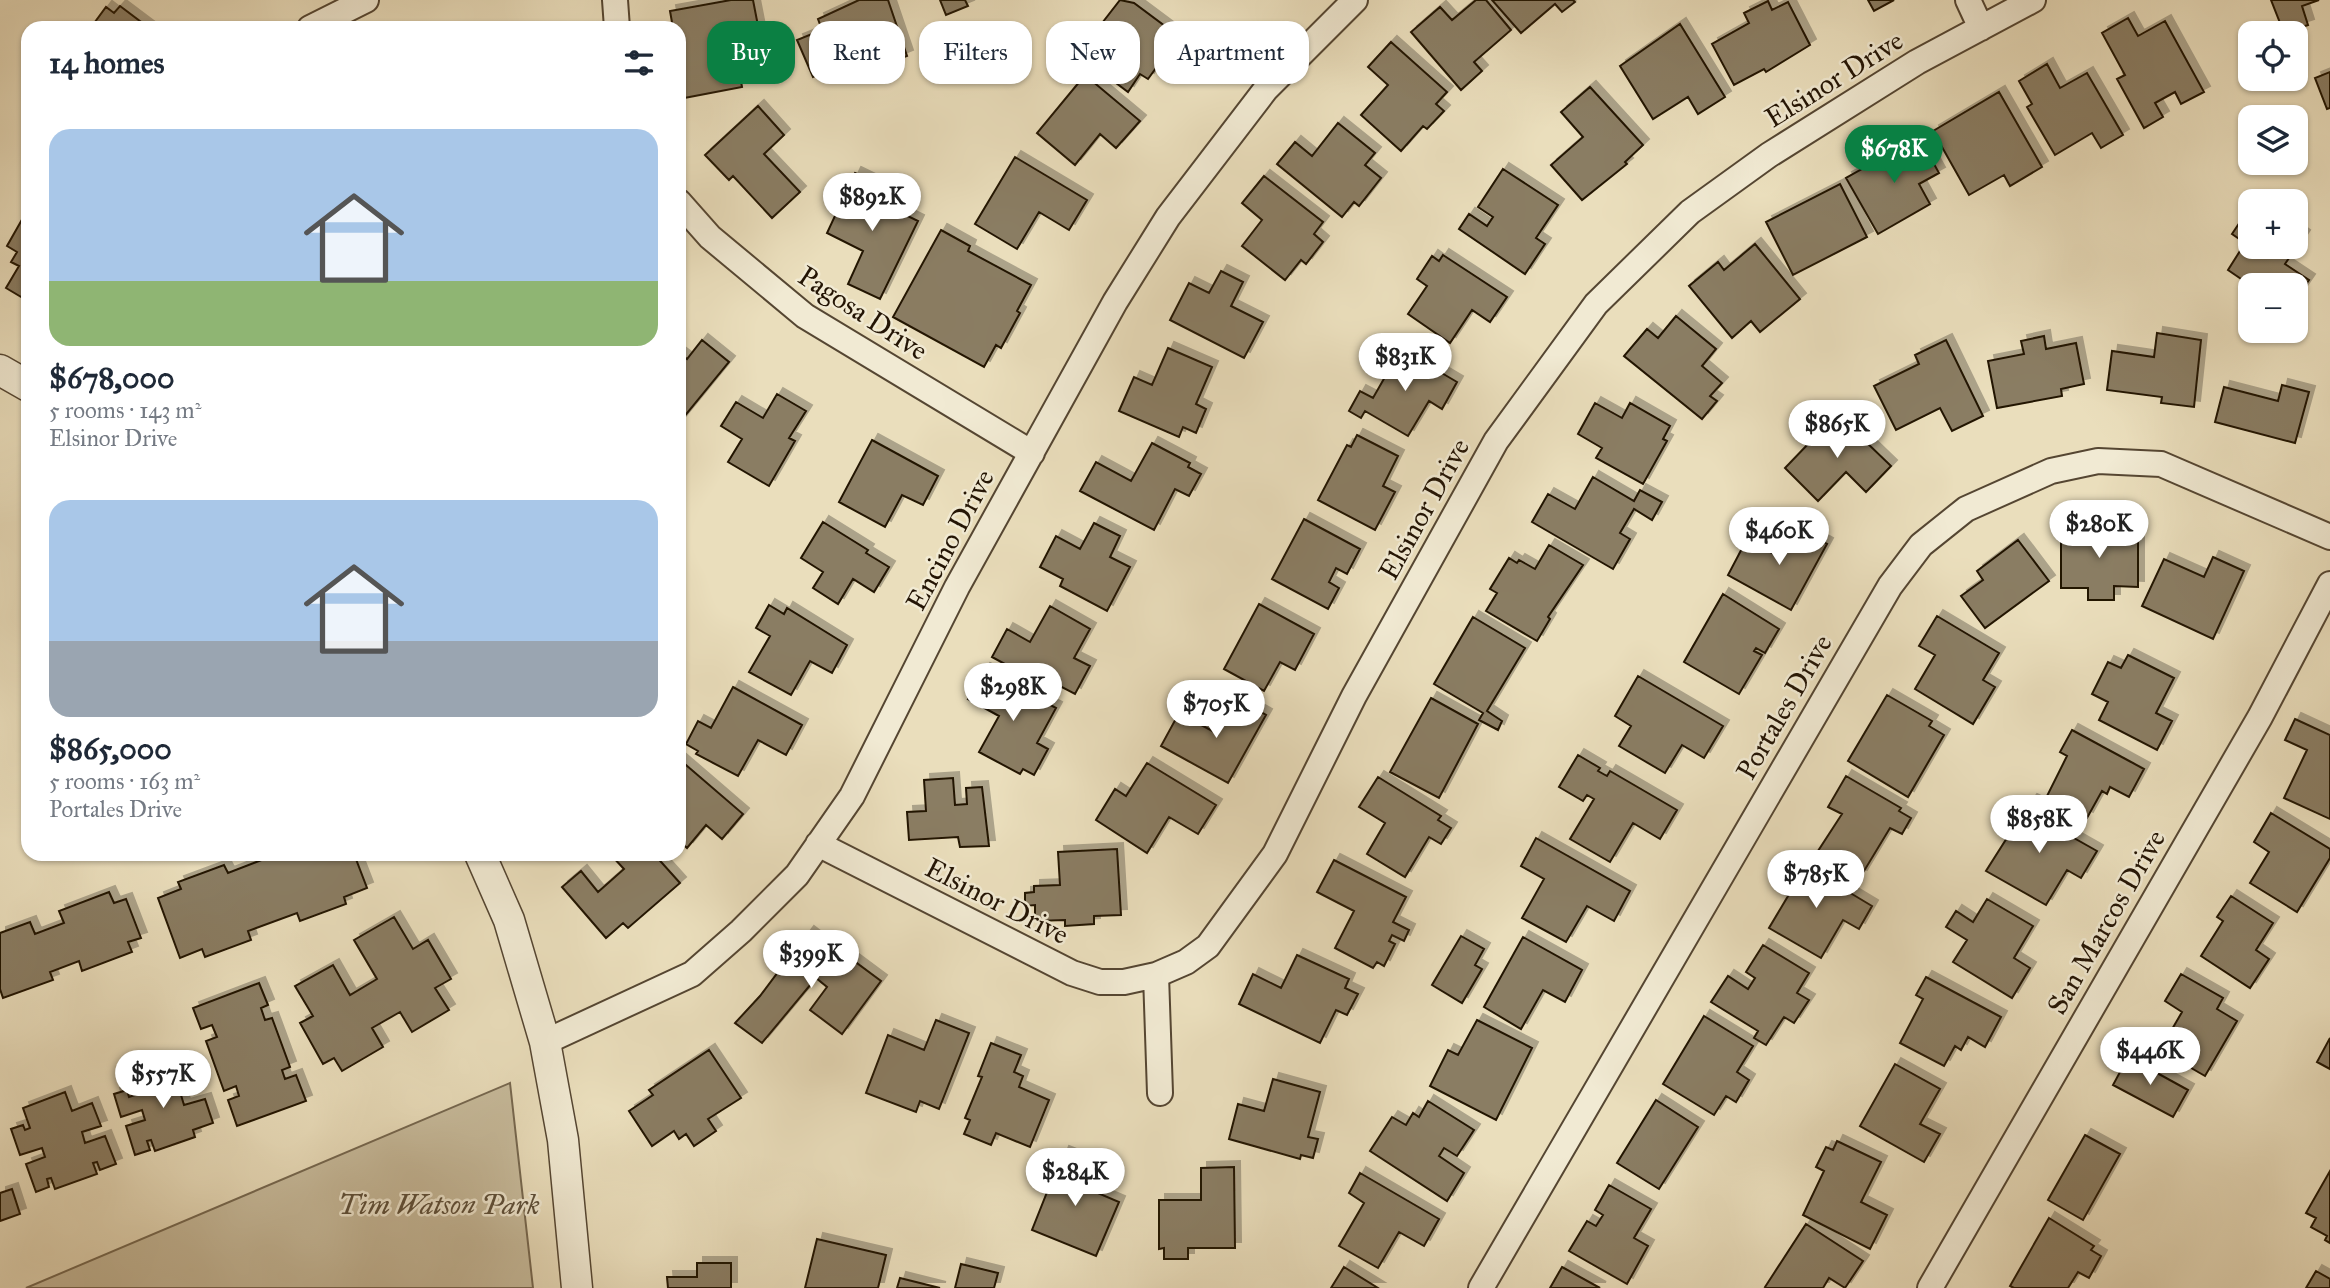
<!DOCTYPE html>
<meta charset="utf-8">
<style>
body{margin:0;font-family:"IM FELL Great Primer",serif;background:#f2f2f3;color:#1f2937;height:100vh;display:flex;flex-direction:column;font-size:26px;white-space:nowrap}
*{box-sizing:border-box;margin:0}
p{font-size:23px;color:#747a83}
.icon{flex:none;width:38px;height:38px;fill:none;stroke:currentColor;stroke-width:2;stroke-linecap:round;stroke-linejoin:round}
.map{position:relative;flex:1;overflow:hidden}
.panel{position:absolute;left:21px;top:21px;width:665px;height:840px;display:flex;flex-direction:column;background:#fff;border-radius:21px;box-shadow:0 2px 5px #0004}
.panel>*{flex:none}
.guide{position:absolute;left:707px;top:21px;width:665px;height:63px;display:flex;gap:14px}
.controls{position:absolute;left:2238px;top:21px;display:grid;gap:14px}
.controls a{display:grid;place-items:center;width:70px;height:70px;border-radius:14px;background:#fff;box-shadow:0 2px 5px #0004;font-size:35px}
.price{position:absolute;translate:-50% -60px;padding:0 16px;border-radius:24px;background:#fff;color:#222;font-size:23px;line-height:46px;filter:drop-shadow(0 2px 4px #0008)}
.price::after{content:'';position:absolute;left:50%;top:42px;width:21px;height:16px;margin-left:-10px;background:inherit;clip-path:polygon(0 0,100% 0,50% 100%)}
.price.current{background:#0b8043;color:#fff}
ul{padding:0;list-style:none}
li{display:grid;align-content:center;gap:14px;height:371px;padding:0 28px}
li span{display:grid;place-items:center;height:217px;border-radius:21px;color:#555}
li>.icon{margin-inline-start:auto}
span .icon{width:126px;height:126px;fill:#fffc;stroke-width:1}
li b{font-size:30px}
h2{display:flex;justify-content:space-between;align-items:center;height:84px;padding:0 28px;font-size:30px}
.chip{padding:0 24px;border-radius:21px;background:#fff;box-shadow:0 2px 5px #0004;font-size:24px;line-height:63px}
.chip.current{background:#0b8043;color:#fff}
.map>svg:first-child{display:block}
.green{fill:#c8bc9d;stroke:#766850;stroke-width:2}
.building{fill:#8a7d64;stroke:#231404;stroke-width:2;filter:url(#shadow)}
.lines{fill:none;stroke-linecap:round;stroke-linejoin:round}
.minor-casing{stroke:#554632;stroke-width:28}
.tertiary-casing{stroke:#554632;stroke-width:33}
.minor{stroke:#f1ead3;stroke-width:24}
.tertiary{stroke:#f1ead3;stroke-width:30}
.labels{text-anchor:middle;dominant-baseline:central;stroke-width:5;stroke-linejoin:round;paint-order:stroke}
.street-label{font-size:28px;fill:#231404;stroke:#f1ead3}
.park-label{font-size:28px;font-style:italic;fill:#5d4f3a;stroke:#f1ead3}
</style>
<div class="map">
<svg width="2330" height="1288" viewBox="0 0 2330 1288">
<defs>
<filter id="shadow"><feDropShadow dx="6" dy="-6" stdDeviation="0" flood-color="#0004"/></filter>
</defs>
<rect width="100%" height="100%" fill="#eadebc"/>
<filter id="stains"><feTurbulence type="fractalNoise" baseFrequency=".00286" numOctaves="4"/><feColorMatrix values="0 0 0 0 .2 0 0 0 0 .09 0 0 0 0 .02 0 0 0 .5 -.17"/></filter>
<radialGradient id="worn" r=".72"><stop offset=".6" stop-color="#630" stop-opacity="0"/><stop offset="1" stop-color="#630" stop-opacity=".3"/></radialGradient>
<path class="green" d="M510,1083l23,205h-507z"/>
<path class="building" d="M731,0h22l6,31 -26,5 9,51 -63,12v-71h-6l-3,-17z
M859,0h29l19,56 -33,13 -6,-14 -55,22 -16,-37 25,-10 -4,-11z
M940,0h25l3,6 -22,9z
M1120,0l14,3 63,47 -21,26 -17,-12 -11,15 -8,-5 -12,18 -41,-31 21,-27 -9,-7z
M1476,0h10l25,30 -37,32 8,9 -21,19 -50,-58 29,-25 12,13z
M1492,0h81l2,2 -13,10 -7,-8 -34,29z
M1868,0h26l-20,11z
M2271,0h48l-17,6 6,19 -24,8z
M1768,1l4,9 16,-8 22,43 -44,27 -2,-3 -30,16 -22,-41 37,-21 -5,-10z
M120,6l29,22 -57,-2 14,-19 8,6z
M2128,18l10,18 27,-15 39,71 -23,12 -6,-12 -20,11 8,14 -19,11 -27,-49 8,-4 -23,-42z
M1680,24l45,73 -27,17 -10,-17 -35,22 -33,-53z
M1391,42l56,50 -11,12 8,7 -17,18 -4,-3 -22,25 -40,-36 27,-30 -20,-18z
M2047,64l13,24 27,-15 36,62 -22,13 -9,-15 -37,22 -28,-48 5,-3 -13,-23z
M2330,72v36l-3,1 -12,-31z
M1085,75l55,46 -24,27 -16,-14 -25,31 -38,-32z
M1590,87l53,58 -18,17 2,2 -45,36 -31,-35 32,-28 -22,-25z
M1999,92l43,75 -32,19 -6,-11 -35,20 -36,-64z
M758,106l26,29 -20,19 36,38 -28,26 -39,-42 -4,4 -24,-25z
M1338,123l37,30 -10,12 16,13 -22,28 -5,-4 -12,15 -65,-53 18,-22 17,14z
M1919,137l20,36 -20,11 11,20 -52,30 -32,-56z
M1015,157l72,43 -18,30 -30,-18 -22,37 -42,-25z
M1503,169l55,36 -22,33 9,6 -20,30 -66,-45 10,-15 18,12 6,-9 -15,-10z
M855,173l37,18 -7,14 33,16 -38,78 -32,-15 15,-33 -36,-18z
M1264,176l59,46 -9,12 9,8 -17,22 -5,-4 -16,20 -43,-34 20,-26 -20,-17z
M1840,184l27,53 -74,38 -27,-53z
M2250,207v40h46v-17l8,6 -19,28 24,16 -13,19v-14h-46l-22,-15 17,-27 -13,-9z
M28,209v92l-22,-13 13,-22 -8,-4 6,-10 -10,-6z
M941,230l29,16 -2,5 63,34 -14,26 3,2 -19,35 -5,-3 -12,22 -91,-50z
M1755,244l45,55 -40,33 -9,-11 -19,17 -43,-52 29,-24 6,8z
M1443,255l64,42 -17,25 -18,-12 -22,33 -42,-29 19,-28 -10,-7 15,-23 7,5z
M1221,271l22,11 -12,24 32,16 -19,36 -74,-38 19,-37 20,10z
M1676,316l40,33 -14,17 20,17 -12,13 7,5 -15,18 -78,-63 23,-27 11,9z
M2157,333l44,7 -7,67 -33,-4 1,-6 -55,-7 5,-39 42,6z
M2044,336l2,13 30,-6 8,41 -23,5 1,7 -65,12 -9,-47 36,-7 -3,-13z
M702,340l27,22 -50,61v-70l8,6z
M1946,340l37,76 -31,15 -12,-23 -44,22 -22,-44 45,-22 -4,-9z
M1168,348l44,19 -16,37 10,5 -10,24 -13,-6 -4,10 -60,-26 15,-34 18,8z
M1401,349l56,33 -15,27 -13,-8 -21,35 -43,-25 -4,7 -12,-7 11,-20 13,7z
M2282,385l27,7 -14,51 -80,-21 9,-35 54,14z
M777,394l29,17 -17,27 6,3 -26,45 -41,-24 14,-23 -21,-13 15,-24 27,16z
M1595,403l27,15 8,-15 40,23 -7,13 4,2 -24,43 -47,-26 6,-10 -24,-14z
M1837,414l54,52 -25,26 -20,-20 -28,29 -33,-33z
M1357,435l41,21 -15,30 12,6 -20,38 -57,-30 29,-55 4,2z
M872,440l66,36 -15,29 -21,-10 -17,32 -46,-25z
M1152,443l38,20 -2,4 13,7 -12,22 -14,-7 -21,41 -74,-39 16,-29 35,19z
M1593,477l41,24 6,-11 22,12 -10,18 -18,-11 -14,24 10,6 -17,30 -81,-47 16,-28 27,15z
M1304,519l56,30 -13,25 -11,-6 -7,14 10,6 -11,21 -56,-30z
M823,522l45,28 -2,3 23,14 -15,25 -21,-13 -15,25 -25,-16 10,-16 -22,-14z
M1094,523l26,13 -10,21 20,10 -23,44 -47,-25 3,-7 -23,-12 16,-31 24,13z
M1794,526l33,18 -36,66 -63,-35 19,-36 30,17z
M2061,527l77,1v59l-24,-1v14h-26v-12h-27z
M2018,540l31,41 -64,47 -24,-32 22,-16 -6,-9z
M1549,545l34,20 -35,52 2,2 -13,22 -51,-30 11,-18 -7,-4 19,-31 8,5 2,-3 16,9z
M2213,557l31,14 -31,68 -71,-33 22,-47 40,18z
M1723,594l56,35 -14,24 -9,-5 -2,3 8,4 -23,39 -55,-32z
M1259,604l55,30 -19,36 -15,-8 -16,29 -40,-22z
M769,605l15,9 3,-6 60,37 -15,28 -22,-12 -19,34 -42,-23 21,-36 -14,-8z
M1050,606l40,23 -16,29 16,8 -15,28 -15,-8 -4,6 -64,-35 15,-28 23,13z
M1937,616l62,37 -16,27 12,7 -22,37 -58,-35 20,-34 -16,-9z
M1473,617l52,31 -38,63 15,10 -4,9 -19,-10 4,-7 -49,-29z
M2128,655l46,23 -18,35 16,8 -15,29 -58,-30 9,-18 -16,-8 16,-32 13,6z
M984,669l72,39 -19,35 11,6 -14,26 -11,-6 -3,5 -41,-22 20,-36 -31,-17z
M1638,676l85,50 -19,32 -22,-13 -17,28 -46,-27 12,-20 -16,-10z
M733,687l69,38 -16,30 -28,-15 -20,36 -42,-22 2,-3 -12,-7 12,-23 13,7z
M1887,695l45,26 -3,5 15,9 -36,62 -60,-36z
M1236,698l30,17 -38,68 -67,-37 18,-33 39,21 2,-5 -9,-5 7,-11 8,4z
M1431,698l47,26 -39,74 -49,-26z
M2295,719l35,16v84l-46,-21 23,-48 -22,-10z
M2072,730l72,39 -15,28 -19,-10 -3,7 -5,-3 -15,27 -40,-22 20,-40 -7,-4z
M1578,755l22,13 -2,3 9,5 3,-5 67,39 -17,29 -27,-16 -23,39 -40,-23 24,-40 -7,-4 -4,6 -24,-14z
M679,759l64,55 -21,25 -16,-14 -19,23 -8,-7z
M1147,763l69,42 -18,29 -29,-17 -22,36 -51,-33 19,-31 11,7z
M1846,776l55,32 -2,3 12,7 -9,16 -12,-6 -29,48 -43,-25 24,-37 -14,-7z
M1378,777l63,39 -3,4 13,8 -10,16 -12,-7 -24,40 -38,-23 18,-31 -26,-16z
M953,778l2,27 12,-1 -1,-16 16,-1 7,59 -29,1 -2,-10 -49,3 -2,-28 19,-1 -2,-31z
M2031,800l19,10 -6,11 53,30 -16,27 -14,-8 -21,35 -60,-34z
M2271,813l59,36v9l-33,54 -47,-29 19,-31 -15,-10z
M1536,838l94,53 -16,30 -27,-15 -21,36 -44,-24 22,-39 -23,-13z
M1117,849l4,66 -27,1v8l-29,2v-6l-30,1v-16l-10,1v-13l9,-1v-6l26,-1 -2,-33z
M277,854h77l13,34 -23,9 2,7 -46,17 -3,-8 -49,18 3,9 -46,17 -3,-8 -22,9 -22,-60 23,-9 -3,-7 46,-17 4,8z
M610,854h44l26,29 -52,45 -5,-5 -17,15 -44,-51 19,-16 17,21 26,-23z
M1334,860l72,37 -13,25 16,8 -5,11 -12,-6 -3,6 6,3 -11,22 -7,-4 -4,6 -38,-20 19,-37 -37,-19z
M1797,861l75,45 -13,23 -16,-9 -22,38 -52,-30 19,-32 -9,-5z
M109,892l5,11 12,-4 15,39 -13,4 4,10 -50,19 -3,-10 -29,11 3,8 -50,18 -3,-9v-56l30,-11 5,12 29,-11 -5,-12z
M2231,896l42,27 -17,27 13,9 -19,29 -49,-32 22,-35 -6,-4z
M1987,899l46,27 -19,32 16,10 -18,30 -59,-36 14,-22 -21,-13 10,-16 17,11z
M394,917l19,32 15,-9 23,39 -16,9 14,22 -37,22 -12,-20 -28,16 11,19 -41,24 -8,-13 -11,6 -23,-41 13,-7 -18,-30 38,-21 17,30 27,-16 -23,-39z
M808,932l39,30 3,-4 31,23 -39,53 -32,-24 17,-23 -11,-9 -54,65 -27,-20 25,-27z
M1461,936l23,13 -9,16 7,4 -20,34 -30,-18z
M1523,937l59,33 -17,32 -22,-12 -22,39 -37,-22z
M1763,945l46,28 -12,20 12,7 -15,23 -10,-6 -18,28 -12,-7 4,-7 -47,-29 17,-26 20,13 7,-11 -9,-6z
M1297,955l52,24 -4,9 13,6 -11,21 -11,-5 -16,33 -81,-39 14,-30 28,14z
M2181,974l42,24 -6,11 20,12 -32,55 -45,-26 22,-38 -17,-11z
M1926,977l75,40 -16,30 -17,-10 -7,13 -6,-4 -11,20 -44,-23 23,-44 -7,-4z
M259,983l9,22 -7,3 4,12 7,-2 18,49 -8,3 3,9 11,-4 10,26 -69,25 -9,-26 11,-4 -3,-10 -12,5 -18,-50 11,-4 -5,-12 -11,4 -8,-21z
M1704,1016l49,30 -16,26 12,8 -13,22 -10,-6 -12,19 -51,-31z
M936,1020l33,13 -30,76 -19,-8 -4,11 -50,-19 22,-58 36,15z
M1477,1020l55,28 -36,72 -66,-34 18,-36 10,5z
M2330,1038v31l-13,-7z
M991,1043l30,12 -7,17 9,4 -4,11 30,13 -19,47 -34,-14 -5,12 -27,-11 6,-14 -5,-2 17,-41 -4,-1z
M709,1050l32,48 -33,21 8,12 -22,15 -8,-12 -7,5 -5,-8 -22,15 -23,-35 24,-16 -4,-5z
M2128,1057l60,33 -15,27 -60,-32z
M1895,1064l45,25 -20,35 20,10 -16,28 -64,-36z
M193,1067l7,22 -19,6 3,10 21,-6 8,24 -20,7 2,7 -40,14 -4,-11 -4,1 3,9 -15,5 -9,-29 19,-6 -3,-10 -21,7 -7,-23 13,-4 2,7 6,-2 -5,-14 41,-13 2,5z
M1273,1079l47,13 -12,45 10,2 -5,19 -12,-3 -1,4 -71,-20 9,-35 26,7z
M65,1092l7,19 20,-8 9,23 -19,6 3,11 20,-7 11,28 -16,6 -3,-8 -4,1 4,11 -42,15 -4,-11 -4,1 2,8 -13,5 -10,-28 19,-7 -3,-9 -22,7 -9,-26 12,-4 2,5 5,-2 -7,-20z
M1656,1100l42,27 -39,62 -42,-26z
M1428,1101l46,29 -17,26 -13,-8 -5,8 25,17 -17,28 -77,-50 22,-34 14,8 7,-12 6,4z
M2085,1135l35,19 -37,66 -35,-20z
M1837,1141l44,21 -20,40 26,13 -17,34 -67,-34 21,-44 -8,-4 10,-20 7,3z
M1063,1152l33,13 -10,23 33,14 -23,54 -64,-26z
M1234,1167l1,81h-47v11h-24v-11l-5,1v-49h42v-32z
M2330,1171v72l-5,-3 2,-4 -16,-9 5,-9 -10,-5z
M1360,1173l79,46 -15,27 -25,-14 -21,36 -39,-22 25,-43 -15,-10z
M1609,1185l42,24 -17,29 14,8 -21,38 -58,-33 18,-30 9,5 7,-11 -8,-5z
M12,1189l8,25 -20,7v-28z
M2049,1218l45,28 -3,4 10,6 -12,22 -11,-6 -10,16h-54l-4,-2z
M1806,1224l57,37 -18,27 -16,-10 -6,10h-56l-2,-1z
M817,1239l69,16 -8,33h-73z
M697,1263h34v25h-63l-1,-11h30z
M961,1264l37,9 -4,15h-39z
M1344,1267l34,21h-47z
M1562,1267l38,21h-50z
M2316,1271l14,8v9h-24z
M900,1278l40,10h-43z"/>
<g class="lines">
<g class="minor-casing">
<path id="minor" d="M615,0l2,28
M1968,0l13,28
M310,28l56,-28
M679,202l31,35 95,79 227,137
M818,844l254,129 28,9h24l32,-7 30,-13 22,-16 67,-92 79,-158 142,-255 100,-137 94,-92 79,-57 148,-93 116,-62
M1156,975l4,118
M545,1042l147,-68 49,-43 56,-56 55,-79 105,-209 158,-285 53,-85 98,-128 89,-89
M1481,1288l409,-702 31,-41 45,-36 85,-38 47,-10 63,3 169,73
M1930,1288l330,-571 70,-133"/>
</g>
<g class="tertiary-casing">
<path id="tertiary" d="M0,370l28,16
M480,854l29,66 36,122 18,98 14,148"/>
</g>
<use href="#minor" class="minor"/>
<use href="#tertiary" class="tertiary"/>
</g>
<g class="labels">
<g class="street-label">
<text transform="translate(1834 79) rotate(-32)">Elsinor Drive</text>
<text transform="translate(863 313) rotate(33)">Pagosa Drive</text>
<text transform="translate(1424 509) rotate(-61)">Elsinor Drive</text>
<text transform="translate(950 540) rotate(-62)">Encino Drive</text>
<text transform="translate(1784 707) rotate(-60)">Portales Drive</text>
<text transform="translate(997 901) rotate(27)">Elsinor Drive</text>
<text transform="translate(2106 922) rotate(-60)">San Marcos Drive</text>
</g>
<g class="park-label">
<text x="439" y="1204">Tim Watson Park</text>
</g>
</g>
<rect width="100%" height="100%" filter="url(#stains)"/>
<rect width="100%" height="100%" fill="url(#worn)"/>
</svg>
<div class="controls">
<a><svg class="icon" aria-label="locate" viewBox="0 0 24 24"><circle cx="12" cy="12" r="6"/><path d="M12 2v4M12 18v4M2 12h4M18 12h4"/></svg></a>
<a><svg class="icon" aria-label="layers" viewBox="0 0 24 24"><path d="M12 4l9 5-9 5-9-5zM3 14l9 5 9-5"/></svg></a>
<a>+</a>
<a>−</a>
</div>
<b class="price current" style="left:1894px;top:185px">$678K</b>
<b class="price" style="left:872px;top:233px">$892K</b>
<b class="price" style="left:1405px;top:393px">$831K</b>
<b class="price" style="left:1837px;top:460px">$865K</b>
<b class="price" style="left:2099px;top:560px">$280K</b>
<b class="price" style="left:1779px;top:567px">$460K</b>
<b class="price" style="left:1013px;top:723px">$298K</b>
<b class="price" style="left:1216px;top:740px">$705K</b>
<b class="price" style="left:2039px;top:855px">$858K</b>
<b class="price" style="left:1816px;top:910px">$785K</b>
<b class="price" style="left:811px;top:990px">$399K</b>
<b class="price" style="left:2150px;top:1087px">$446K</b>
<b class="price" style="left:163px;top:1110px">$557K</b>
<b class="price" style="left:1075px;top:1208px">$284K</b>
<div class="guide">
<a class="chip current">Buy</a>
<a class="chip">Rent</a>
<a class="chip">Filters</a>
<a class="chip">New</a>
<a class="chip">Apartment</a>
</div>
<section class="panel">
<h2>14 homes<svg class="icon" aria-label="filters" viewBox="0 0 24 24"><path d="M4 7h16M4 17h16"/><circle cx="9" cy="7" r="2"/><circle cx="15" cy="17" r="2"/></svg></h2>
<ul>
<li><span style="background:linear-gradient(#a9c7e8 70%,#8fb573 0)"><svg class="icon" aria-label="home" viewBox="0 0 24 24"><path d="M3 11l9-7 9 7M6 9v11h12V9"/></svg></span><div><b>$678,000</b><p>5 rooms · 143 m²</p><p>Elsinor Drive</p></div></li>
<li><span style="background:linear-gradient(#a9c7e8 65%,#9aa5b1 0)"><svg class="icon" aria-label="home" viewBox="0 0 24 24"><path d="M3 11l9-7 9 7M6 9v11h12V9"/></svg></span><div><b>$865,000</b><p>5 rooms · 163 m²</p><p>Portales Drive</p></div></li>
</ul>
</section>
</div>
